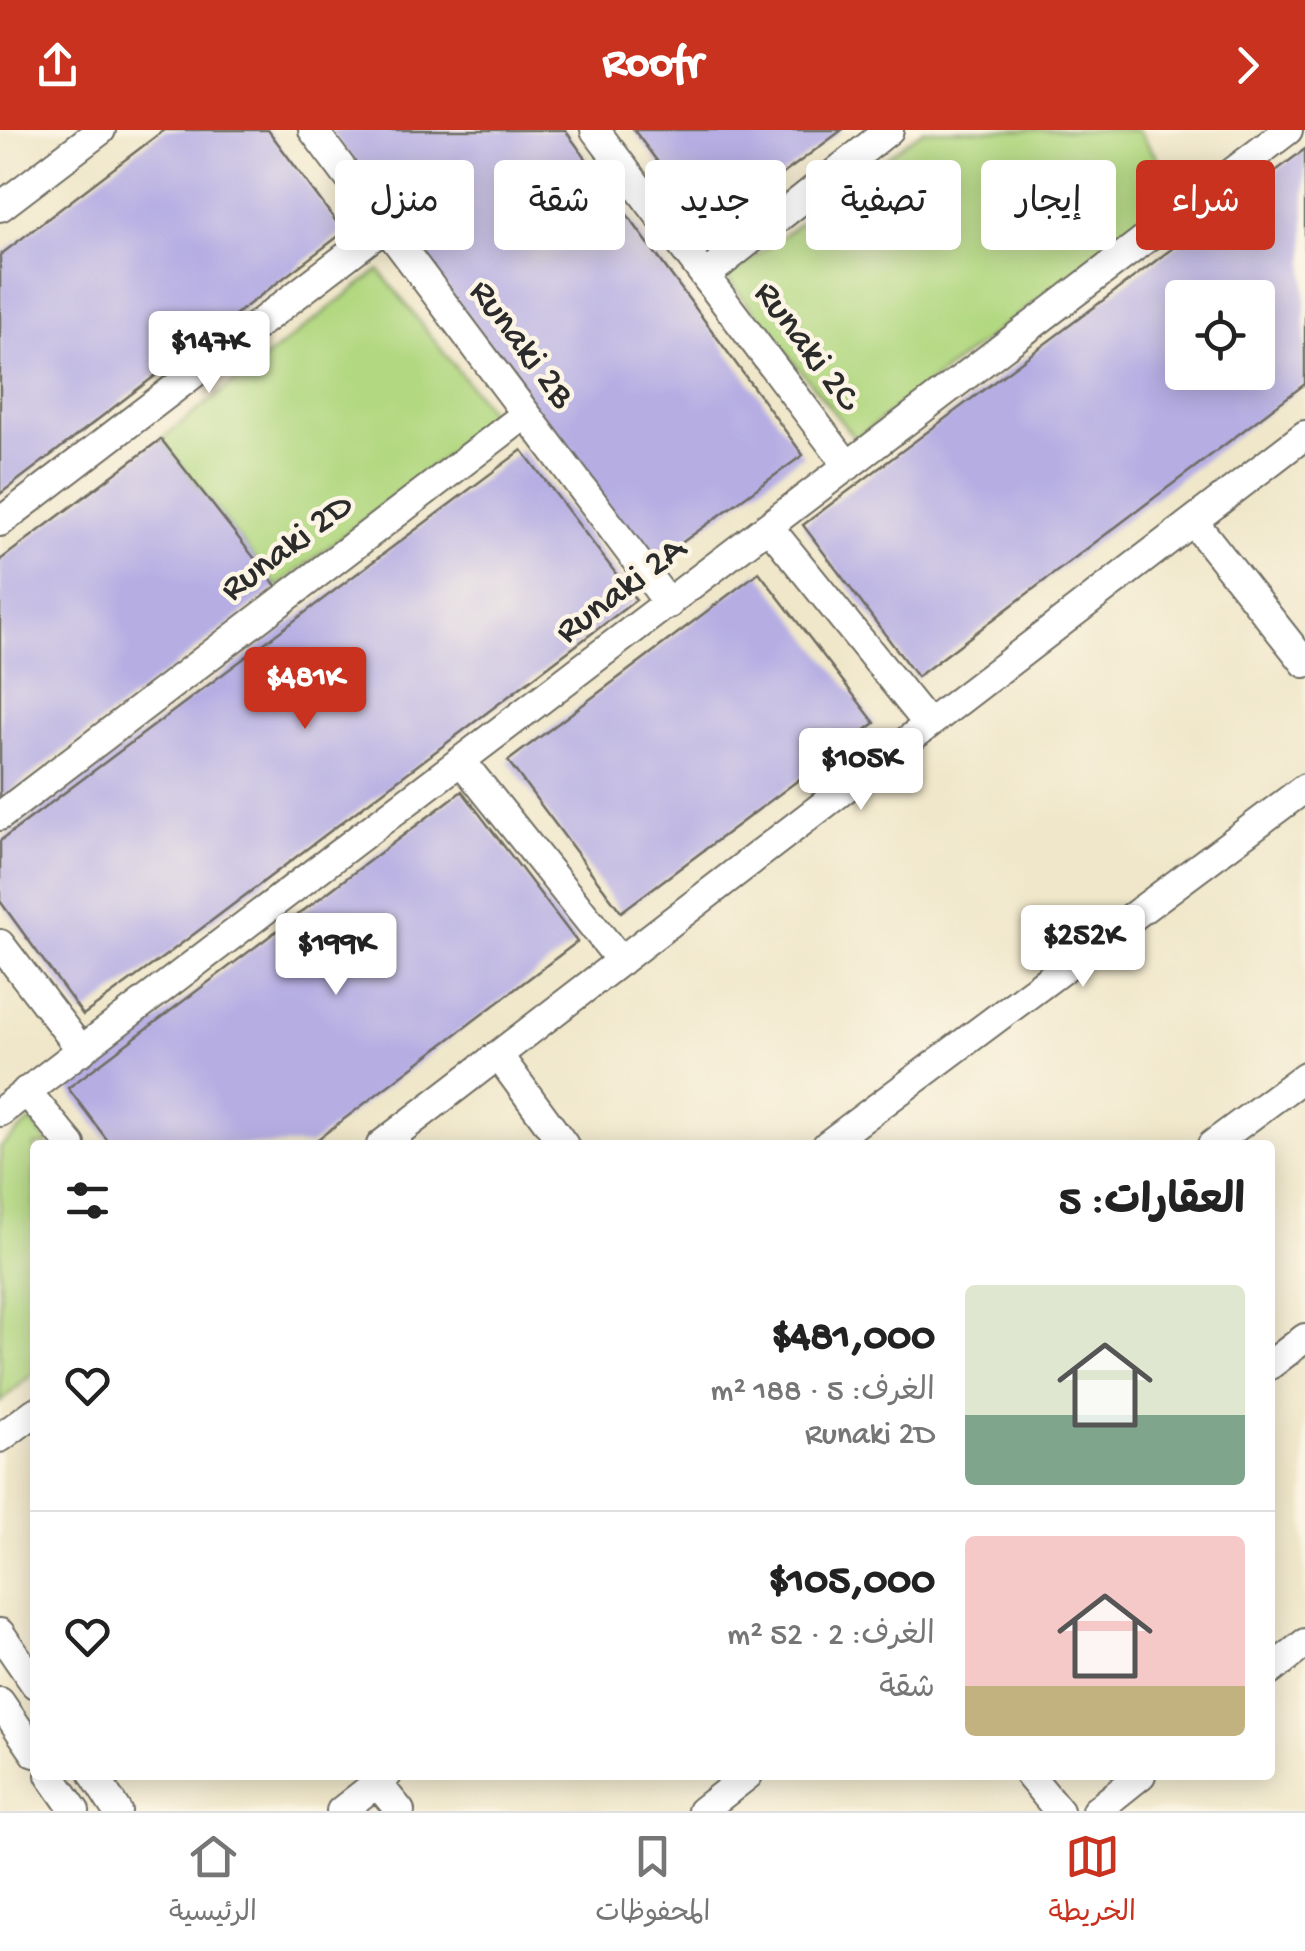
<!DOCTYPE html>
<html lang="ar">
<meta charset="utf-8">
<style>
body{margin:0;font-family:"Gochi Hand","Playpen Sans Arabic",sans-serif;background:#f2f2f2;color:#222;direction:rtl;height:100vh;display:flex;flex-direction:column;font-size:38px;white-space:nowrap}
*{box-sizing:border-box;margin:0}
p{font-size:32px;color:#767676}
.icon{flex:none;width:55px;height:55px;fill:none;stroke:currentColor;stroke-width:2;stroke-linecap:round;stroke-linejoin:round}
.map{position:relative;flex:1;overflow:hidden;direction:ltr}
.drawer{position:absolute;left:30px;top:1010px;width:1245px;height:640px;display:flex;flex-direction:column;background:#fff;border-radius:10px;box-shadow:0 5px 25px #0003;direction:rtl}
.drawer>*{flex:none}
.banner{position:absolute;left:30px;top:30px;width:1245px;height:90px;direction:rtl;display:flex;gap:20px}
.fabs{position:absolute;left:1165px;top:150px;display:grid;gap:20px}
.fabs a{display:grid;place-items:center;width:110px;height:110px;border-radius:10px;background:#fff;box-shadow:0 5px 25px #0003;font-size:50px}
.price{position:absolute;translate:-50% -85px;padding:0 22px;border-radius:10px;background:#fff;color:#222;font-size:32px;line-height:65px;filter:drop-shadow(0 2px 5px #0008)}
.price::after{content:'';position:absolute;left:50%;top:60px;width:30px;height:22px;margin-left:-15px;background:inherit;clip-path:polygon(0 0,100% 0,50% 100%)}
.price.active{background:#c8321e;color:#fff}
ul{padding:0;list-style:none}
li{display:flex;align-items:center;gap:30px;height:250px;padding:0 30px}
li+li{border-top:2px solid #e0e0e0}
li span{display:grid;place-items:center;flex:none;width:280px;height:200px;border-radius:10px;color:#555}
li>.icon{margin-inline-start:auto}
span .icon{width:120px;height:120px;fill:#fffc;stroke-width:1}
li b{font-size:42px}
h2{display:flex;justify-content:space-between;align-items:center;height:120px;padding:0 30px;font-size:42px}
.chip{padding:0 35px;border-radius:10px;background:#fff;box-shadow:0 5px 25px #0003;font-size:35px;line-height:90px}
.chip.active{background:#c8321e;color:#fff}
header{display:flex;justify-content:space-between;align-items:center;height:130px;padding:0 30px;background:#c8321e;color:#fff;font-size:45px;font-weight:700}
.tab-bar{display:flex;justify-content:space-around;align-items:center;height:140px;border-top:2px solid #e0e0e0;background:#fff;font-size:28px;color:#767676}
.tab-bar a{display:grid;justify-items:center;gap:5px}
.tab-bar .active{color:#c8321e}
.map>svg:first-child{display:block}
.green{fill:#b2d881;stroke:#6e8256;stroke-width:2.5}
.building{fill:#b6aee3;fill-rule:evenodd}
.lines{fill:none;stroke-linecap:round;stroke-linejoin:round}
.street-casing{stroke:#706d63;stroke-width:32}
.street{stroke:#fff;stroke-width:28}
.labels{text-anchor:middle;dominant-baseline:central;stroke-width:9;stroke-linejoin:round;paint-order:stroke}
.street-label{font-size:38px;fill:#2b2b2b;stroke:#fcf5e5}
</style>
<header><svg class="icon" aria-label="forward" viewBox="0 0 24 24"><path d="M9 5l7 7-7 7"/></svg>Roofr<svg class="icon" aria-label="share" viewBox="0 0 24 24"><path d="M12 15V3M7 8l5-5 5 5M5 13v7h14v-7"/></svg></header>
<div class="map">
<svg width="1305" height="1681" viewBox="0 0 1305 1681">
<rect width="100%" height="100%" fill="#fcf5e5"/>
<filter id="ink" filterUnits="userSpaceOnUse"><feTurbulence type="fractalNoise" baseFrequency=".01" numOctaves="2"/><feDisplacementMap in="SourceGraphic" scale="20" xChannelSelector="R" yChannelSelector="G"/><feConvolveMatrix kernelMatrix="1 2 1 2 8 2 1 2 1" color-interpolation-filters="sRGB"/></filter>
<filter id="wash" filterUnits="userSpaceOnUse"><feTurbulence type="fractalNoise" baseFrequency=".0048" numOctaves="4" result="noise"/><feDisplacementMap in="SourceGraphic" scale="40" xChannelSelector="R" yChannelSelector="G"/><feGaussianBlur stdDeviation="2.25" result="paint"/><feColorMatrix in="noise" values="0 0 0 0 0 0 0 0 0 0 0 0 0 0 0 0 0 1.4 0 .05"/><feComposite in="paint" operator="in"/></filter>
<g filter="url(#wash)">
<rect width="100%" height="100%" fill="#f0e7ca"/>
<path class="green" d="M923,0h215l42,62 -325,247 -128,-161z
M379,140l116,148 -218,169 -116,-148z
M31,991l18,24h-14v227l-35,30v-255z"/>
<g id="blocks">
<path class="building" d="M164,0h104l76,102 -344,262v-239z
M330,0h235l238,325 -152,110z
M634,0h208l-134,100z
M1305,19v235l-388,293 -114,-152zM1182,168h76v74h-76z
M161,309l116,148 -277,212v-239z
M522,320l114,150 -467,353 -86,62 -83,-114v-60z
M759,442l116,151 -254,189 -113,-151z
M462,661l115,151 -267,203h-199l-43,-57z"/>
</g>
</g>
<g filter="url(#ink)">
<use href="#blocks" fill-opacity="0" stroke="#706d63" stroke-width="2.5"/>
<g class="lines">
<g class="street-casing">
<path id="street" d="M313,0l356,474
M595,0l253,336
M0,77l101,-77
M705,146l184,-146
M1193,391l112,142
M0,392l385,-295
M769,397l159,197
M462,632l159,199
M0,686l526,-402
M0,814l82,107
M498,925l66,90
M26,961l45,54
M0,982l1288,-982
M381,1015l924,-710
M827,1015l478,-357
M1212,1015l93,-69
M1270,1235l35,-27
M0,1308l35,-26
M0,1503l35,51
M1270,1541l35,-28
M0,1572l35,51
M50,1645l25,36
M94,1645l23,36
M1029,1645l30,36
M377,1653l23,28
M341,1681l46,-36
M702,1681l46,-36
M1096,1681l45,-36"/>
</g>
<use href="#street" class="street"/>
</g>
</g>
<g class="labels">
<g class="street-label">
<text transform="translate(520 215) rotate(53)">Runaki 2B</text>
<text transform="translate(805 217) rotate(53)">Runaki 2C</text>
<text transform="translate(288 419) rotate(-37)">Runaki 2D</text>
<text transform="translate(622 462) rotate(-37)">Runaki 2A</text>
</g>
</g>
</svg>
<div class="fabs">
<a><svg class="icon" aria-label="locate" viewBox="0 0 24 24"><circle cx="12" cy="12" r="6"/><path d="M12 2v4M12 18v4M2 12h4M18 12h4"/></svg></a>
</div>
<b class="price" style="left:209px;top:266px">$147K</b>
<b class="price active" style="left:305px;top:602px">$481K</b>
<b class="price" style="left:861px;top:683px">$105K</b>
<b class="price" style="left:1083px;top:860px">$252K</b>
<b class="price" style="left:336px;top:868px">$199K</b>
<div class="banner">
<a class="chip active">شراء</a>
<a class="chip">إيجار</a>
<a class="chip">تصفية</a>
<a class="chip">جديد</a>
<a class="chip">شقة</a>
<a class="chip">منزل</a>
</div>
<section class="drawer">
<h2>العقارات: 5<svg class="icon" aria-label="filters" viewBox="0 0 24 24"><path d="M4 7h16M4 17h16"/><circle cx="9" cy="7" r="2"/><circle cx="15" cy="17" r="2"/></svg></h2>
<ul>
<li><span style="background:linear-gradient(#dfe7d0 65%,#7fa58c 0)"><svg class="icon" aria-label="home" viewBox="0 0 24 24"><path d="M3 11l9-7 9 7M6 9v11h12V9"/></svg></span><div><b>$481,000</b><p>الغرف: 5 · 188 m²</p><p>Runaki 2D</p></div><svg class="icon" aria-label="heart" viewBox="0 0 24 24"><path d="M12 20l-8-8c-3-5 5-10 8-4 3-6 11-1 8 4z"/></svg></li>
<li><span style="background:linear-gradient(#f6c9c9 75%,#c2b280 0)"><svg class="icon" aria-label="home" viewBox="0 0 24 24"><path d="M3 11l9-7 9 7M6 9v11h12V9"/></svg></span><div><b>$105,000</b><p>الغرف: 2 · 52 m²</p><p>شقة</p></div><svg class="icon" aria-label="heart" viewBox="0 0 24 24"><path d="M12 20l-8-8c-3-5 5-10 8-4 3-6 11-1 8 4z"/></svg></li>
</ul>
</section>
</div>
<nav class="tab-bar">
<a class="active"><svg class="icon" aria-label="map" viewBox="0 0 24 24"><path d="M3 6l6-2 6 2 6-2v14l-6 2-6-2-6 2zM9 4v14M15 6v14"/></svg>الخريطة</a>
<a><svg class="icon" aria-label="saved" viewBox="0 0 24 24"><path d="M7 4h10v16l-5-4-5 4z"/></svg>المحفوظات</a>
<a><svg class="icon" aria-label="home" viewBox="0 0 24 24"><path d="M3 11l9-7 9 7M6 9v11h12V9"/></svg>الرئيسية</a>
</nav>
